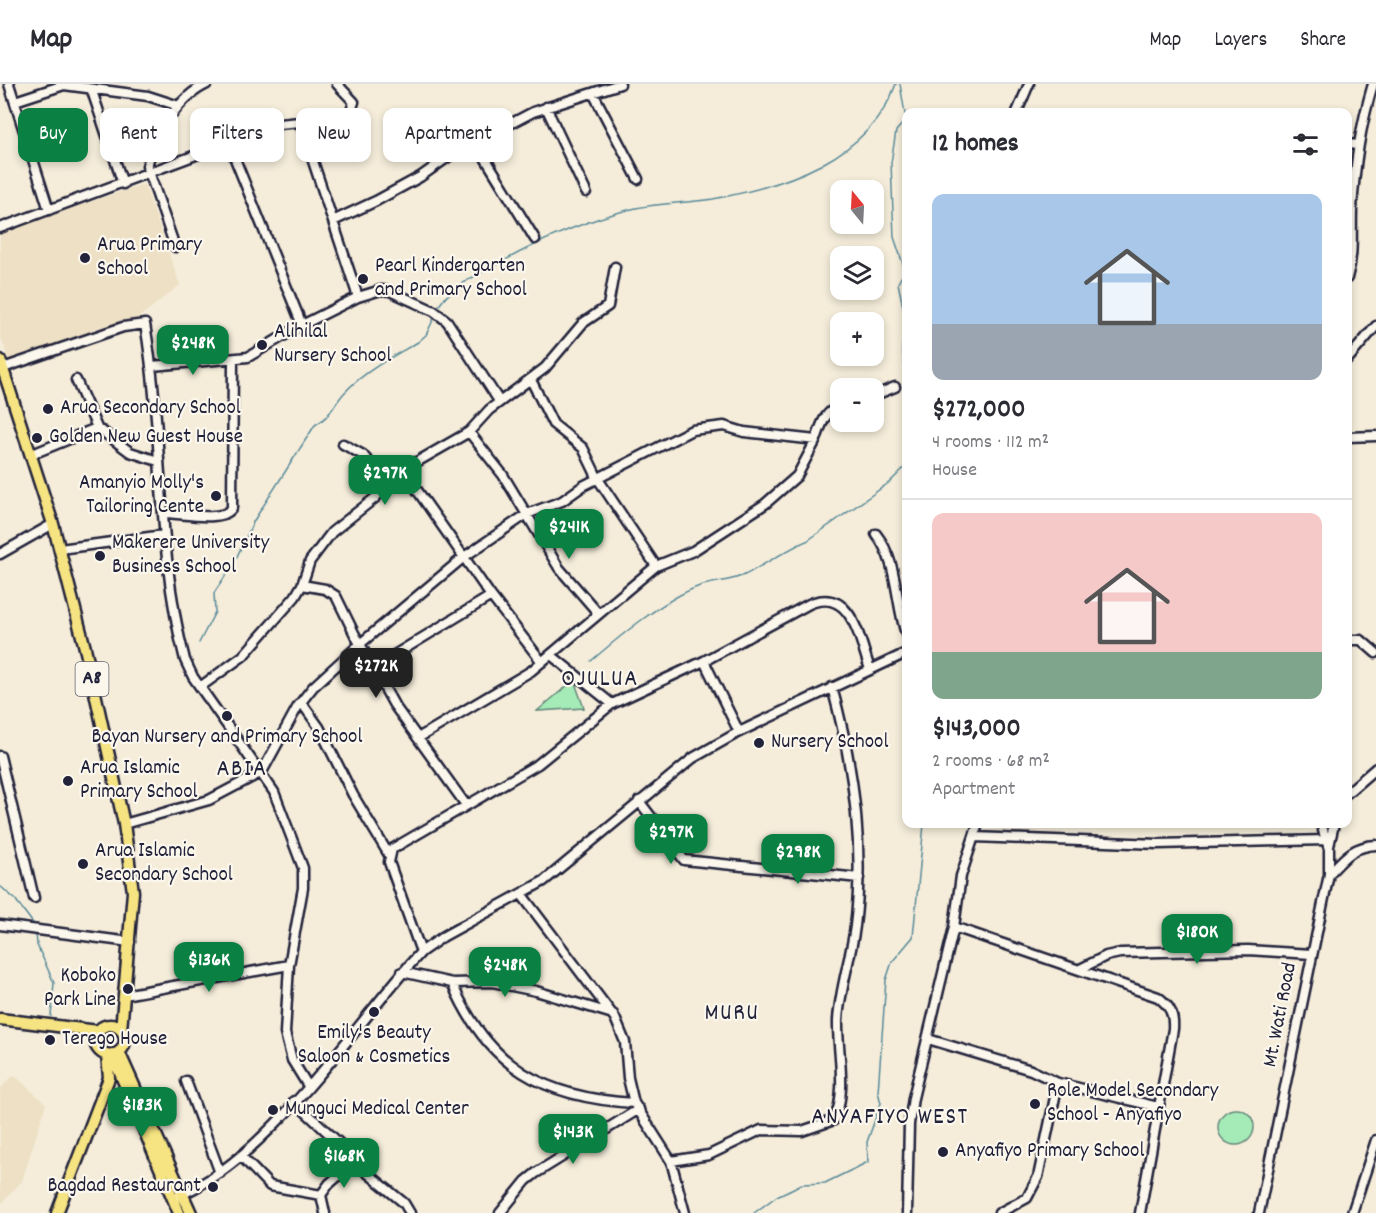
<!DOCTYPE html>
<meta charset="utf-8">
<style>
body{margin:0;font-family:Dekko,sans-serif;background:#f2f2f3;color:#2b2b33;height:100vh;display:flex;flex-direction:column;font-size:22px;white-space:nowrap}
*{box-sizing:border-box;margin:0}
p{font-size:20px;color:#7c7c81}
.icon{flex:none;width:33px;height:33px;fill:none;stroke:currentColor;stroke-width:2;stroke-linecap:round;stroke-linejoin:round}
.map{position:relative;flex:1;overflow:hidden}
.panel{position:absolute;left:902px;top:24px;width:450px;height:720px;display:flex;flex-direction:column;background:#fff;border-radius:12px;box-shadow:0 3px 9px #0003}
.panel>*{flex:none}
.guide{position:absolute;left:18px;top:24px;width:570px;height:54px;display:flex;gap:12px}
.needle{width:39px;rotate:342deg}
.fabs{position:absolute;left:830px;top:96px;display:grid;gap:12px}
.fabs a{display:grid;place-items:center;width:54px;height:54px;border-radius:12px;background:#fff;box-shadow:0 3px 9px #0003;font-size:30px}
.price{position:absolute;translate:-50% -51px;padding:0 14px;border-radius:12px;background:#0b8043;color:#fff;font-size:20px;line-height:39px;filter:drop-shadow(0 2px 3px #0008)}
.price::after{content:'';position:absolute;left:50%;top:36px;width:18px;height:14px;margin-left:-9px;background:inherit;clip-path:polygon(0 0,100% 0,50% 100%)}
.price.active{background:#222;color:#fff}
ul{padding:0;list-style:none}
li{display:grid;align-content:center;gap:12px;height:318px;padding:0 30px}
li+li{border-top:2px solid #e1e1e2}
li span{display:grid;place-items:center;height:186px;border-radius:12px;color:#555}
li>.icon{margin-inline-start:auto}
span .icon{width:108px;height:108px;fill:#fffc;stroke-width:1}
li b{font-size:26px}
h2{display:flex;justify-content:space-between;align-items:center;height:72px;padding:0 30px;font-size:26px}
.tag{padding:0 21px;border-radius:12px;background:#fff;box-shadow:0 3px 9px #0003;font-size:21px;line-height:54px}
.tag.active{background:#0b8043;color:#fff}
header{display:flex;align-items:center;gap:36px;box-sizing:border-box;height:84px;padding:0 30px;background:#fff;border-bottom:2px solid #e1e1e2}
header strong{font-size:28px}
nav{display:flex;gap:33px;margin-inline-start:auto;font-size:21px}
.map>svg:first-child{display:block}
.built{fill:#ede0c4}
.green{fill:#a5ebb7;stroke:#648679;stroke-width:1.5}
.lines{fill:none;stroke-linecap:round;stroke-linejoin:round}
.stream{stroke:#578898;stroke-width:1.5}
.minor-casing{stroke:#22223b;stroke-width:13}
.major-casing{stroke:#22223b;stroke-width:15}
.minor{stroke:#fbf7ec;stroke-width:8}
.major{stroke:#f6e381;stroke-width:10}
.poi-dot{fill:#22223b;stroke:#fbf7ec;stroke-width:2}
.labels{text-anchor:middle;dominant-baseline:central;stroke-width:4.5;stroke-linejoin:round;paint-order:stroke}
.shield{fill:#fbf7ec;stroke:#636270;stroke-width:1.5}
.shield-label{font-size:20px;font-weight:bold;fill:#22223b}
.poi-label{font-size:21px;fill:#22223b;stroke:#fbf7ec;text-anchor:start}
.street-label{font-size:21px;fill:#22223b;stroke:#fbf7ec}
.quarter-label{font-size:24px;letter-spacing:1.5px;fill:#22223b;stroke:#fbf7ec}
</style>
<header>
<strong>Map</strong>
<nav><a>Map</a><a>Layers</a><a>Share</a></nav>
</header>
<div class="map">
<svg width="1376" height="1129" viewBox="0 0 1376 1129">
<rect width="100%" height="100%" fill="#f5edda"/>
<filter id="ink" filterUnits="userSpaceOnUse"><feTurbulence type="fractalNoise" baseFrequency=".0167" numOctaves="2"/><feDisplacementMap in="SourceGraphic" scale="12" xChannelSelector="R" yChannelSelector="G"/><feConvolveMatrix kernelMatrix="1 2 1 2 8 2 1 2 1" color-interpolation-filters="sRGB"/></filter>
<g filter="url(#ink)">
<path class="built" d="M144,100l36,101 -42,33 -34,12 -4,-3 -7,2 -7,7 -77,25 -9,-27v-102z
M14,991l32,29 -24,77 -22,24v-116z"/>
<path class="green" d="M574,596l10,28 -47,3z
M1218 1043a18 18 0 1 1 36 0a18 18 0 1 1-36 0Z"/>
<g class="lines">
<path class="stream" d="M900,0l6,36 -10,11 -5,32 3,74 11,33 -7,13 8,38 -4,27 4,25
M437,225c11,-21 40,-34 61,-45 43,-24 90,-45 138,-56 25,-5 52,-5 77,-9 71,-13 156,-40 183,-115
M199,559l16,-31 -1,-19 20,-30 19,-41 62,-97c18,-10 18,-21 31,-34 20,-21 48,-35 72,-49l8,-7 9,-19
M591,577c28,-24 74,-63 109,-75 17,-5 36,-5 52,-15 9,-5 49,-29 55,-30l83,-59 16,-16
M0,802l15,13 20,27
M36,849l1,12 17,38 -3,33
M754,1129l23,-17 25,-12 23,-1 43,-21 -1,-20 14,-39 -3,-11 8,-112 6,-18 21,-25 11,-113"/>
<g class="minor-casing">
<path id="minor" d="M9,0l40,126
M92,7l31,93
M593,9l45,86
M15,17l49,-16 84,11 31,10
M546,23l40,85
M1017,28l12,-28
M300,38l58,175
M476,59l59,96
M229,60l73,181
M1347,60l11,1
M333,137l43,-20 44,-24 31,-22 82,-43 87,-28
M0,144l279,-104 21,-2 36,10 14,-18 4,-12 -17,-18
M175,163l-28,-81c7,-29 31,-69 60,-82
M1347,194c7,-24 4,-45 5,-69 3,-46 8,-81 21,-125
M1347,276l29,-34
M152,282l96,-9 54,-32 56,-28 23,-7 9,1 44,20 13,10 52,80
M3,284l120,-41 22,-3c19,111 11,226 40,336l8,17 81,115 29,76v20l-14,77 -4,68 7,27 16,26
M76,296l22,50
M531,296l22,44 30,24 15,31 58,87
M873,312l22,-9
M469,348l34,43 56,93 39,45
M1347,353l29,-1
M343,360l20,11 23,29
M30,371l64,-26 8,2 28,21 28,9
M403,386l88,126 51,66
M163,429c17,0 60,10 69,-5l1,-149
M876,450c22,28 19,66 30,100
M60,465l104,-14
M0,470l53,-30
M302,501l23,4 11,7 19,39 39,70 72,100
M1347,556h14l15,13
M551,571l61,49
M704,577l35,71
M373,584l118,-72
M200,603l43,-31 52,-59 7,-12 8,-24 22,-29 43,-34 24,-26 70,-40 20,-22 56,-42 38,-45 25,-17 7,-39
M301,618l18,25 34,68 36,60
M418,654l113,-67 125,-105 37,-15 72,-47 32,-28 19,-36
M0,672l34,142
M1347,709l29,-25
M639,717l45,59 175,18
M124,740l85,-24 53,-28 36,-66 15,-19 47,-43 104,-87 63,-43 35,-13 21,-15 109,-56 32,-4 20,6 72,8c5,-14 8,-29 24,-33
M975,753l183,7 168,-4
M1329,762l5,-22
M1329,790c15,-16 24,-28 47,-29
M522,811l93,123 10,24 3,36 6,25 37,58 38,-6 52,-25 41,1 32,-11c14,-29 3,-69 4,-100 2,-32 13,-62 17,-94 10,-79 -2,-162 -23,-239
M0,841l130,17
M954,843l204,70c12,9 16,17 15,32l-33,184
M421,868l-32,-90 3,-13 146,-85 74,-60 92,-43 105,-57c43,-18 50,35 61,65
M1080,885l26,-13 14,-3 128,-3 64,4
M402,888l50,11 40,-1 44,9 77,23
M452,899c36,84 92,115 182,120
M124,911l165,-30
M928,955l103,31 27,13 100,24
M186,997l34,92
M294,1017l45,42 15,19 50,41 6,10
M241,1072l29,30 51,9
M671,1077l14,52
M178,1112c93,-39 175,-170 243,-244l23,-16 100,-55 149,-123 46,-26 167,-79
M325,1129l-4,-18 8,-11 25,-22
M500,1129l26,-32 10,-8 103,-64
M907,1129l2,-89 4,-26 41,-171 7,-51 17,-52
M999,1129l28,-15 11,-21 20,-94
M1259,1129l70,-339v-25l-8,-25
M1352,1129l24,-73"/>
</g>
<g class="major-casing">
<path id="major" d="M0,276l53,164 33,128 38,172 9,68 -12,138
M0,935l98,12
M95 956a15 15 0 1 1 30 0a15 15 0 1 1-30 0Z
M119,968l72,161
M112,970l67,159
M57,1129l52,-135 -2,-24"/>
</g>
<use href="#minor" class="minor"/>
<use href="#major" class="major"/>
</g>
</g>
<g class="poi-dot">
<circle cx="85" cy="174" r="6"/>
<circle cx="363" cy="195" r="6"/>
<circle cx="262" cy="261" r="6"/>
<circle cx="48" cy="325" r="6"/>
<circle cx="37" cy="354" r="6"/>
<circle cx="216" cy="412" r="6"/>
<circle cx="100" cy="472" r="6"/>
<circle cx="227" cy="632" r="6"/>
<circle cx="759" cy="659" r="6"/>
<circle cx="68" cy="697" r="6"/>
<circle cx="83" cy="780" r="6"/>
<circle cx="128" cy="905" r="6"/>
<circle cx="374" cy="928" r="6"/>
<circle cx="50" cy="956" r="6"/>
<circle cx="1035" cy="1020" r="6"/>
<circle cx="273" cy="1026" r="6"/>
<circle cx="943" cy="1068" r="6"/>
<circle cx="213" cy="1103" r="6"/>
</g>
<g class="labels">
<rect class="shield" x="75.5" y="578" width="33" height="34" rx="4.5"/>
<g class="shield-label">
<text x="92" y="595">A8</text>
</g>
<g class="poi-label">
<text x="97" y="162">Arua Primary<tspan x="97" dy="24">School</tspan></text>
<text x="375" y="183">Pearl Kindergarten<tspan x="375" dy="24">and Primary School</tspan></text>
<text x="274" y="249">Alihilal<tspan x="274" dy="24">Nursery School</tspan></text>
<text x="60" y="325">Arua Secondary School</text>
<text x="49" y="354">Golden New Guest House</text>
<text x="204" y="400" text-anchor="end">Amanyio Molly's<tspan x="204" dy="24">Tailoring Cente</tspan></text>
<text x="112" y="460">Makerere University<tspan x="112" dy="24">Business School</tspan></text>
<text x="227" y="654" text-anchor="middle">Bayan Nursery and Primary School</text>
<text x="771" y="659">Nursery School</text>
<text x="80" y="685">Arua Islamic<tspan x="80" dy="24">Primary School</tspan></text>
<text x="95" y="768">Arua Islamic<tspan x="95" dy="24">Secondary School</tspan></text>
<text x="116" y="893" text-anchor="end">Koboko<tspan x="116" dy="24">Park Line</tspan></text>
<text x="374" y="950" text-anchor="middle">Emily's Beauty<tspan x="374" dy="24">Saloon &amp; Cosmetics</tspan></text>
<text x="62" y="956">Terego House</text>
<text x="1047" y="1008">Role Model Secondary<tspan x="1047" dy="24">School - Anyafiyo</tspan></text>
<text x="285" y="1026">Munguci Medical Center</text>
<text x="955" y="1068">Anyafiyo Primary School</text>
<text x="201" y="1103" text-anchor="end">Bagdad Restaurant</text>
</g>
<g class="street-label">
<text transform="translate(1281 931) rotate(-79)">Mt. Wati Road</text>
</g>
<g class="quarter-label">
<text x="600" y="596">OJULUA</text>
<text x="242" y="686">ABIA</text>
<text x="732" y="930">MURU</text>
<text x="890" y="1034">ANYAFIYO WEST</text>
</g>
</g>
</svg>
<div class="fabs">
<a><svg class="needle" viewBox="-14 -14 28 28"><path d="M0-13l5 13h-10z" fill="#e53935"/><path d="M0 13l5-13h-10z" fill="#7c7c81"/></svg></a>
<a><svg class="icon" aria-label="layers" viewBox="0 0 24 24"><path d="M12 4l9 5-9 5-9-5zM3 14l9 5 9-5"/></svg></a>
<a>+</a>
<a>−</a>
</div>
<b class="price" style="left:193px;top:292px">$248K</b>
<b class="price" style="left:385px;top:422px">$297K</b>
<b class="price" style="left:569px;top:476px">$241K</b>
<b class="price active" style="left:376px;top:615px">$272K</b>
<b class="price" style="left:671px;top:781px">$297K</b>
<b class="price" style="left:798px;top:801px">$298K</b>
<b class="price" style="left:1197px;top:881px">$180K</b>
<b class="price" style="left:209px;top:909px">$136K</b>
<b class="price" style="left:505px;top:914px">$248K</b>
<b class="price" style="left:142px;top:1054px">$183K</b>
<b class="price" style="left:573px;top:1081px">$143K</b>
<b class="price" style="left:344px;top:1105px">$168K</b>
<div class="guide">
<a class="tag active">Buy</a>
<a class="tag">Rent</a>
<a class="tag">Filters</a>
<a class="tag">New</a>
<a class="tag">Apartment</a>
</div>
<section class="panel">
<h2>12 homes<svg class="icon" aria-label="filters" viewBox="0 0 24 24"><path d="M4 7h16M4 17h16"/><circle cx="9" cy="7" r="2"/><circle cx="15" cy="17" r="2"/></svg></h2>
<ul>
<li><span style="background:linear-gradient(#a9c7e8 70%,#9aa5b1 0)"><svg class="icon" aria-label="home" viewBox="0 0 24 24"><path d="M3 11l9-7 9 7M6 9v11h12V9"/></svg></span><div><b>$272,000</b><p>4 rooms · 112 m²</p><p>House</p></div></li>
<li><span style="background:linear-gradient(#f6c9c9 75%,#7fa58c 0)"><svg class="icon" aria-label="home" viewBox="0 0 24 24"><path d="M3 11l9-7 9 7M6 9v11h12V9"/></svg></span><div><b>$143,000</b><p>2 rooms · 68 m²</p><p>Apartment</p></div></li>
</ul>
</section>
</div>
